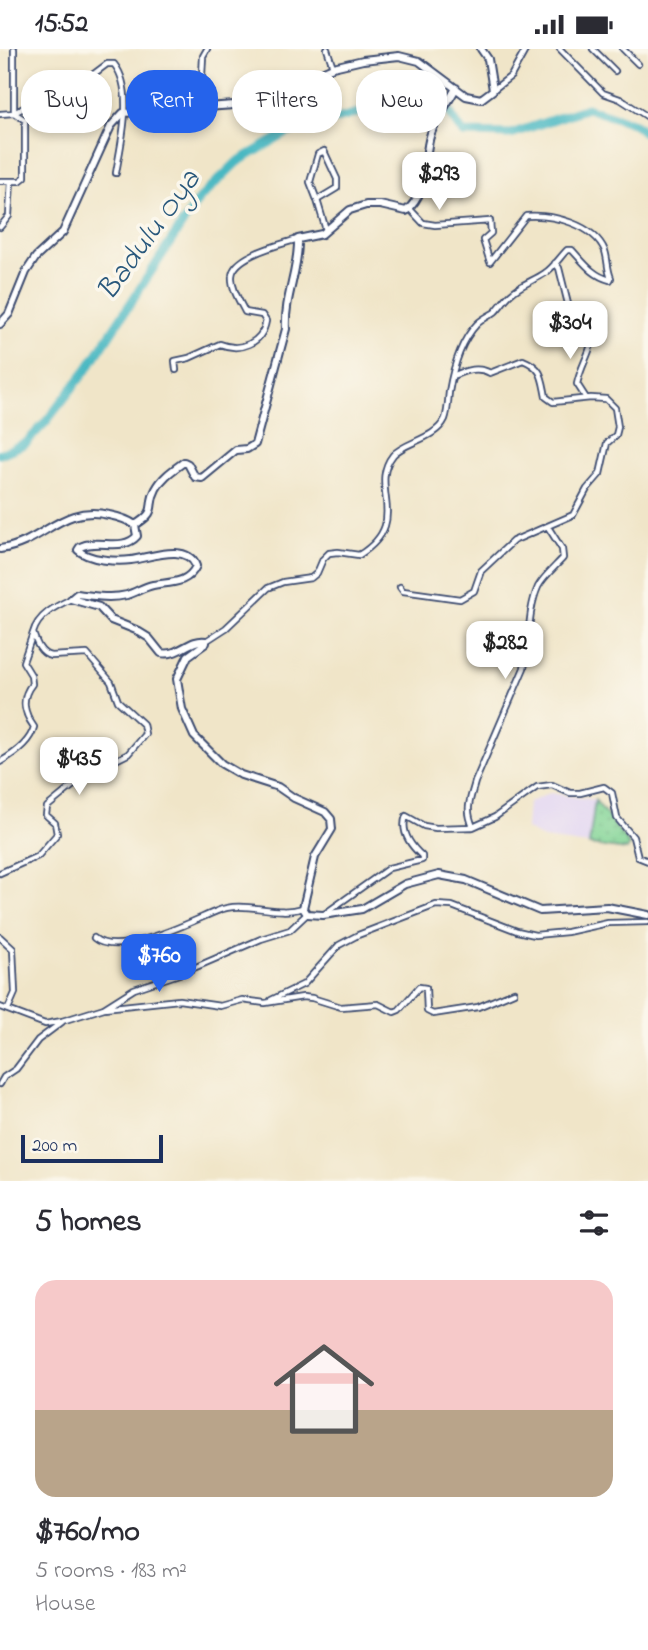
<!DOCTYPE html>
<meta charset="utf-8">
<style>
body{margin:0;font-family:"Indie Flower",sans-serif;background:#f2f2f3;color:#2b2b33;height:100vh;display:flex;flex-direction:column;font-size:26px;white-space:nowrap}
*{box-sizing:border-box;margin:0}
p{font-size:23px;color:#7c7c81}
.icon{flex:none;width:38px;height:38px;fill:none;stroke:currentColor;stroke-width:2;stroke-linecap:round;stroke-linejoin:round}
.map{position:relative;height:1132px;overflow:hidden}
.details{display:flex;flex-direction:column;background:#fff;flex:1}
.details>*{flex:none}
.top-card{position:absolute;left:21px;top:21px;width:607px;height:63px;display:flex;gap:14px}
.scale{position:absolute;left:21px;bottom:18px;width:142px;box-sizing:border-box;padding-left:7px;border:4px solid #1b2f5e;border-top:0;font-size:19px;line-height:24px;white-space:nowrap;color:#1b2f5e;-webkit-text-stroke:5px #fbf7ec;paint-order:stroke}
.price{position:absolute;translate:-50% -60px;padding:0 16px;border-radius:14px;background:#fff;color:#222;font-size:23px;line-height:46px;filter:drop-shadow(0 2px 4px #0008)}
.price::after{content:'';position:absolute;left:50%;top:42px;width:21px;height:16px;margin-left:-10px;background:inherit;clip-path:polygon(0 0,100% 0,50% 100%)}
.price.selected{background:#2563eb;color:#fff}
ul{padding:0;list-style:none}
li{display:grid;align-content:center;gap:14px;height:371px;padding:0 35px}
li+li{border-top:2px solid #e1e1e2}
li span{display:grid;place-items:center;height:217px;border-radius:21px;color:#555}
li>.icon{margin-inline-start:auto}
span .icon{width:126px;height:126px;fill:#fffc;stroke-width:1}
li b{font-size:30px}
h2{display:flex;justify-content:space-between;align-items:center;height:84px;padding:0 35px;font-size:30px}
.chip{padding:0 24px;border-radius:28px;background:#fff;box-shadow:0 4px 10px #0003;font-size:24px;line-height:63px}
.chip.selected{background:#2563eb;color:#fff}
.status{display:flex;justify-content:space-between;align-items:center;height:49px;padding:0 35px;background:#fff;direction:ltr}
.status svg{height:19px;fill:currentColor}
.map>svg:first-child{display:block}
.built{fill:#e1d4f3}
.park{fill:url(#park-dots);stroke:#4e827a;stroke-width:2}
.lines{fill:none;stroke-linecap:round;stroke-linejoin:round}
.river{stroke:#4ab8c2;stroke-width:9}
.minor-casing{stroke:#3b4a6e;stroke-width:8}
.tertiary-casing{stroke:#3b4a6e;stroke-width:10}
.minor{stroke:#fff;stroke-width:4.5}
.tertiary{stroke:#fff;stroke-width:6}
.labels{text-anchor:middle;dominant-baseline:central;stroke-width:7;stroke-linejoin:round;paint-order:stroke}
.water-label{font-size:30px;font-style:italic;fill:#29587c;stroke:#fbf7ec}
</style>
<div class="status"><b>15:52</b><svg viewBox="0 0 49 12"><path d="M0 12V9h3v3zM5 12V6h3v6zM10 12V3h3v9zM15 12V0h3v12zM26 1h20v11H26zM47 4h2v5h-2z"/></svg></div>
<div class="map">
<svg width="648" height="1132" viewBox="0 0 648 1132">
<defs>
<pattern id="park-dots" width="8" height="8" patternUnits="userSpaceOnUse" patternTransform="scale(1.75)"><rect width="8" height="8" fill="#81d495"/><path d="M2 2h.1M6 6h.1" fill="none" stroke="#6fb683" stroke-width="1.8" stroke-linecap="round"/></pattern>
</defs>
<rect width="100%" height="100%" fill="#fbf7ec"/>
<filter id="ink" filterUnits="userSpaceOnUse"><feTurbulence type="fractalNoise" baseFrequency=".0143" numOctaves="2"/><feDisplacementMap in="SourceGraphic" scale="14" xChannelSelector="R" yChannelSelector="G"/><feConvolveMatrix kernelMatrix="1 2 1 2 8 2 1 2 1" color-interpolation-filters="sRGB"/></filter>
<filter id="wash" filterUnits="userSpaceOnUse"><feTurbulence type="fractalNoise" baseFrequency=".00686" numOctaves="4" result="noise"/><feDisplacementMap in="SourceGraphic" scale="28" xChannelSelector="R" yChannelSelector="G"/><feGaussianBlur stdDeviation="1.57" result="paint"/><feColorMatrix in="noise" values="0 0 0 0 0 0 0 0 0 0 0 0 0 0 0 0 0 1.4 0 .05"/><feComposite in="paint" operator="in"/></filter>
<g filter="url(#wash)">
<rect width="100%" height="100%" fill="#f0e5c8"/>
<path class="built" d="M550,744l45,7 -6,45 -45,-6 -18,-10 2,-26z"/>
<path class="park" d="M595,751l34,44 -2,6 -38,-5z"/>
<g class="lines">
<path class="river" d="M0,405l26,-11 19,-20 43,-55 110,-168 39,-38 50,-29 127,-36 27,2 22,34 48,1 76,-26 48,16 13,11"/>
</g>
</g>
<g filter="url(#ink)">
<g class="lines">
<g class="minor-casing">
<path id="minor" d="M327,0l6,18
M560,0l43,44 17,6 28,18
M593,0l22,22
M623,0l15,15
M493,41l18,-14 15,-27
M187,58l15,-31 1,-20 4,-7
M0,65l14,-1v-64
M0,132h20l5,-4v-57l-11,-7 28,-15 41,-16 24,-18h7c21,26 7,78 2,109
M317,151l-7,-18 8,-28 6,-3 13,28v9l-20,12 9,30
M0,178l9,-11 2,-35
M555,214l4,5 11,44c39,24 14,39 7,72l9,14
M176,321l-1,-9 14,-3 31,-14c20,8 42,0 46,-23l-4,-6 -17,-3c-5,-10 -14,-24 -13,-36 1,-21 51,-32 66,-37
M400,538l3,4 57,8 14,-8 7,-20 32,-30 60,-26 14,-26 13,-15 7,-31 9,-8 2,-8 -3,-19 -9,-9 -15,-1 -38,4 -7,-5c-4,-19 -3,-29 -23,-37l-33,13c-10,-6 -24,-3 -35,2
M206,592l20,-13 42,-40 15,-6 28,-4 6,-5 6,-14 6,-6 9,-1 21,3c54,-34 8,-67 34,-100 11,-13 43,-16 52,-36 3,-8 3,-19 4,-27 4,-24 11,-50 28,-68 5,-5 12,-8 18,-12 6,-6 11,-15 18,-20 9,-8 22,-12 32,-19 8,-5 15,-16 22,-23h5c12,13 21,26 38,30l1,-2c-4,-9 -3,-18 -6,-27 -11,-27 -53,-37 -79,-35l-36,46 -7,-22 8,-7 -1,-12 -55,4 -12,-2 -14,-15
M0,713c14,-8 30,-19 34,-35 -10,-14 -14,-28 -2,-43l-1,-9 -8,-13 10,-29
M473,778c-8,-19 -3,-26 2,-45l49,-114c6,-26 3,-56 14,-81 5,-10 18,-21 25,-29l-1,-9 -14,-22
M0,824l38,-17 19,-22 -2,-11 -9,-8 1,-8 39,-32 42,-21 17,-20 -2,-10 -25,-23 -7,-19 -24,-28 -36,2c-11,-2 -15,-14 -18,-23 5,-18 23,-27 38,-34
M323,866l66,-47 33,-8v-4c-11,-10 -22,-24 -16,-40l18,10 12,2 37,-1 22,-10 42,-30 15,-2 18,8h10l24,-6 8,6 5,25 16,19 5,20 10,4
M0,888l13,12 2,44 -7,16
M94,889c24,21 96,-16 123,-27 27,-12 57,6 86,-3
M271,951l33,-16 35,-39 19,-10 78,-30 16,1 65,25 18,4 32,-3 41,-9 40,-1
M0,958l45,17 17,-3 42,-13 30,-19 48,-16 79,-34 29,-9 17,-16
M104,959l75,-8 41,6 22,-6 23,3 38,-6 9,1 29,9 37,-3 16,8 5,-2 20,-23 7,1 1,23 6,3 45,-7 36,-15
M0,1035l4,-7 12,-8 22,-29 24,-18"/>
</g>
<g class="tertiary-casing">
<path id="tertiary" d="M0,275l9,-10 17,-42 10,-15 27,-25 48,-106 12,-13 139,-10 43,-24 28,-12 30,-7 36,-4 20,5 47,35 15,3 12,-9 -5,-31 -7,-10
M135,476c25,-15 11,-18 21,-36 6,-12 17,-19 28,-27l4,2 7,13 7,1 34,-28 11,-1 8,-5 31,-115c-2,-32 13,-58 12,-90l24,-5 28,-24 16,-5h14l26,6c24,-19 16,-52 25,-78 6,-16 17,-30 25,-45
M0,500c45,-6 60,-45 109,-34 10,2 18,4 26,10l2,11c-14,16 -39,2 -57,11l-2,3c10,10 39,12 53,10 18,-2 56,-18 65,6 -8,18 -26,16 -43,19 -9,2 -17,7 -26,10 -16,4 -34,1 -50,-1l-6,5 28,8 12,13 25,10 13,8 12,15c17,4 29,-15 45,-12v2l-18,13 -11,23 5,30 12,27 28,28 19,11 37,12 16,11 31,14 6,7 1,10 -17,28 -12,51 4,6 16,1 39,-6 43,-25 34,-9 27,5 74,31 67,-4 41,8"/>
</g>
<use href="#minor" class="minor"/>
<use href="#tertiary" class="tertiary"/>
</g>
</g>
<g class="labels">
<g class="water-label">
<text transform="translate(150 187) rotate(-54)">Badulu Oya</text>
</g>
</g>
</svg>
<div class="scale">200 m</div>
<b class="price" style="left:439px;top:163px">$293</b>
<b class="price" style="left:570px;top:312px">$304</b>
<b class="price" style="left:505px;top:632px">$282</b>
<b class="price" style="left:79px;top:748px">$435</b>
<b class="price selected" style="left:159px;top:945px">$760</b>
<div class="top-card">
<a class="chip">Buy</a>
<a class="chip selected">Rent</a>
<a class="chip">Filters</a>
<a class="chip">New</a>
</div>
</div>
<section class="details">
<h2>5 homes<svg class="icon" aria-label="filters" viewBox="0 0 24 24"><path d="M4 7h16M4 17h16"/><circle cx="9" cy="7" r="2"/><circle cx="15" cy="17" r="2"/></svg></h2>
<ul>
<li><span style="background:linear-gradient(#f6c9c9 60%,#b9a48a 0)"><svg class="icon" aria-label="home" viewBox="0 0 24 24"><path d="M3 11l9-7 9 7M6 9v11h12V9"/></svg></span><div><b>$760/mo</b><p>5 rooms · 183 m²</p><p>House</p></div></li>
</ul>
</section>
